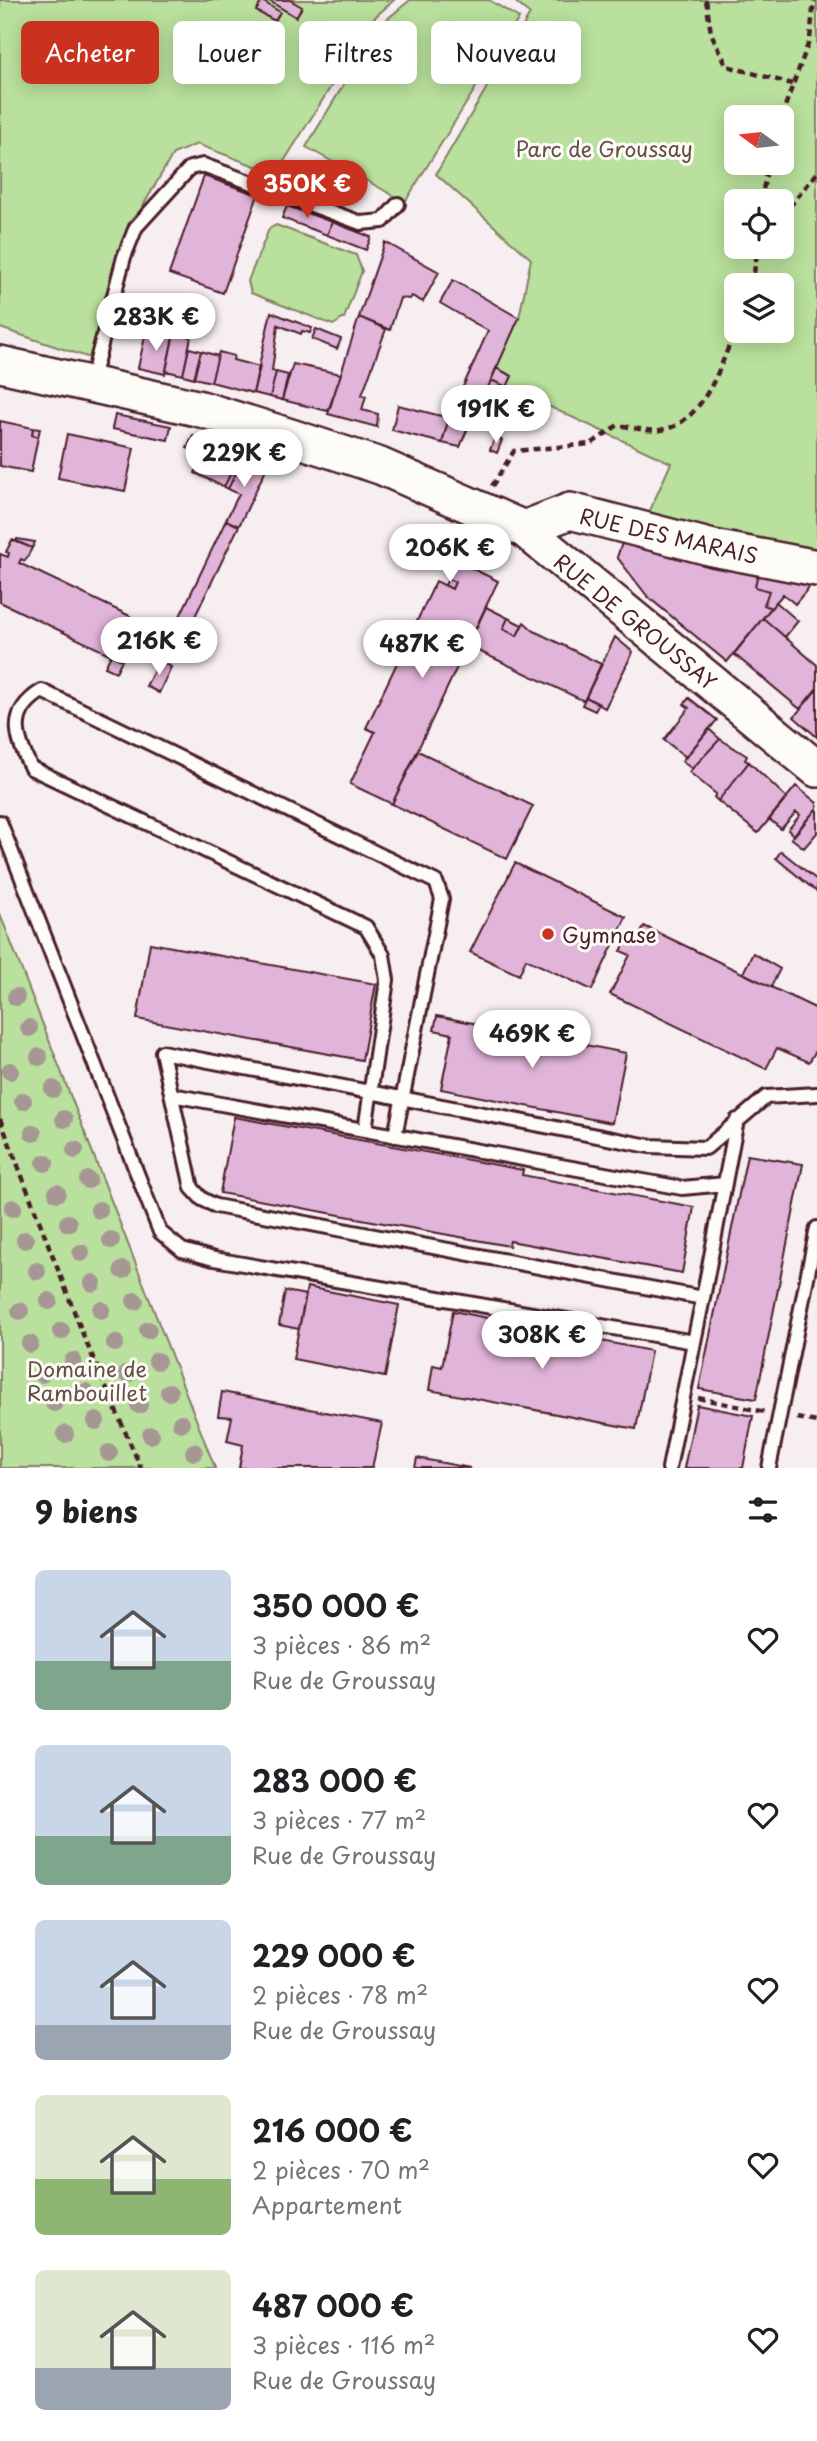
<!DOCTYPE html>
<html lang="fr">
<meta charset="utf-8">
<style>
body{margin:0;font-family:"Playpen Sans",sans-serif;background:#f6f6f6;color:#202124;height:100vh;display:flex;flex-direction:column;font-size:26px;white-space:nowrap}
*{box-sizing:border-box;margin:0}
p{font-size:23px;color:#757577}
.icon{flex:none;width:38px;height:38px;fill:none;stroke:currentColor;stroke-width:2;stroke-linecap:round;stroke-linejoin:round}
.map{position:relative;height:1468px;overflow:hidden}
.side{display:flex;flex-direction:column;background:#fff;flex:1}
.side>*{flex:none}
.top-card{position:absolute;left:21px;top:21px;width:775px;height:63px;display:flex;gap:14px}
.needle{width:46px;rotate:285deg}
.tools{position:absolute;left:724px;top:105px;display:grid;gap:14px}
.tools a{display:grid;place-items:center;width:70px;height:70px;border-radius:10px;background:#fff;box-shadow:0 4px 18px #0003;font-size:35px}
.price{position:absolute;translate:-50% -60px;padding:0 16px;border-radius:24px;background:#fff;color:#222;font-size:23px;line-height:46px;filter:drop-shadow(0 2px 4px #0008)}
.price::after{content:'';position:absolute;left:50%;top:42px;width:21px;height:16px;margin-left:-10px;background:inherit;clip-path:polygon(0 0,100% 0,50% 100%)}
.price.current{background:#c8321e;color:#fff}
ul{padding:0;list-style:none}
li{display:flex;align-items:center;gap:21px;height:175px;padding:0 35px}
li span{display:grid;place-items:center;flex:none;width:196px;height:140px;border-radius:10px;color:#555}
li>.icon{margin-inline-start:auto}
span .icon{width:84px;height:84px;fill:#fffc;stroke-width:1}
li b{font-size:30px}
h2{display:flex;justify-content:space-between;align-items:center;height:84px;padding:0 35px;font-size:30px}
.pill{padding:0 24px;border-radius:10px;background:#fff;box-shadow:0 4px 18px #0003;font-size:24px;line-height:63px}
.pill.current{background:#c8321e;color:#fff}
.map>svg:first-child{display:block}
.green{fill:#b9e09c;stroke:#828064;stroke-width:2;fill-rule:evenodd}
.building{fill:#e1b4d9;stroke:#4a1f2b;stroke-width:2}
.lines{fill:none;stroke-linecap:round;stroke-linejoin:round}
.service-casing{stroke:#4a1f2b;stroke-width:18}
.secondary-casing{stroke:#4a1f2b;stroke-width:40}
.path{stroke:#4a1f2b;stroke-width:4.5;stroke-dasharray:7 5;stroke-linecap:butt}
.service{stroke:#fdfcf7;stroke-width:12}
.secondary{stroke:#fdfcf7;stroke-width:35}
.tree{fill:#a79794}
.poi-dot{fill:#c8321e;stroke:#fdfcf7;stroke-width:2.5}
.labels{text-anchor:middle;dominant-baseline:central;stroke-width:6;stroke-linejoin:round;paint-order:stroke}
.park-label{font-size:21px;fill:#664f47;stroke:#fdfcf7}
.street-label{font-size:21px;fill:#4a1f2b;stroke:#fdfcf7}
.poi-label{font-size:21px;fill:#4a1f2b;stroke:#fdfcf7;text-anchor:start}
</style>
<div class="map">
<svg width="817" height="1468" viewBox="0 0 817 1468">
<rect width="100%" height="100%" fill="#f7eef1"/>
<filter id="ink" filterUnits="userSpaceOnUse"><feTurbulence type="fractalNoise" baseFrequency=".0143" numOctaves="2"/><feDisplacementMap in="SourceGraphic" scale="14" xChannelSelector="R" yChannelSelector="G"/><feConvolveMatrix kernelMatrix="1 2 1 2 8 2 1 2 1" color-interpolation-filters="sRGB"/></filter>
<g filter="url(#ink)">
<path class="green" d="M0,0h394l-20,18 -98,156 -79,-30 -24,10 -51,88 -32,116 -90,-30z
M410,0h79l30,18 -114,184 -99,-55 73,-121z
M513,0h304v553l-169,-38 23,-52 -164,-76 5,-11 -16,-8 23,-50 12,-59 -95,-85 94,-160zM737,117h45v46h-45zM737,201h45v46h-45zM737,285h45v46h-45z
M276,225l80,30 6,16 -18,47 -11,7 -82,-32 -3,-12 21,-52z
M0,914l215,554h-215z"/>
<path class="building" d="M268,0h22l12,7 -6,10z
M262,1l18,11 -5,9 -19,-10z
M204,176l54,19 -35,98 -54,-19z
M287,206l45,16 -5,13 -45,-17z
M332,222l39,15 -5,13 -39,-15z
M385,242l54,30 -16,30 -11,-6 -2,3 -10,-1 -10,32 -31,-13z
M453,280l66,38 -39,87 -22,-7 30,-67 -48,-28z
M271,312l41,16 -2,5 -8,-2 -1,3 -23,-9 -6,46 4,1 -6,25 -17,-4z
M359,317l27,12 -24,66 4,1 -4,14 16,4 -1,13 -49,-13z
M316,329l25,10 -4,10 -25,-10z
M146,332l27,5 -8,37 -27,-6z
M174,333l17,4 -8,38 -17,-4z
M189,348l12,3 -7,27 -11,-3z
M201,351l17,5 -7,26 -17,-4z
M219,352l15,4 -1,4 27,7 -7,26 -42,-11z
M293,364l48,10 -13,37 -46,-11z
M496,368l16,8 -5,11 -16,-7z
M276,372l12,3 -6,25 -12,-3z
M491,380l16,7 -8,19 -16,-7z
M398,405l51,13 -7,25 -50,-13z
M115,415l56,11 -3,14 -56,-11z
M449,418l21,5 -10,24 -18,-4z
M0,421l33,7 -1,7 6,2 -7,35 -31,-6z
M33,428l7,1 -2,8 -6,-2z
M67,434l67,14 -9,43 -67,-13z
M193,436l16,6 -6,13 -16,-7z
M495,437l7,3 -5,13 -7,-3z
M209,442l30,14 -15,31 -29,-14z
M239,456l4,2 -15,31 -4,-2z
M243,458l23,11 -27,57 -13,-6 13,-26 -11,-5z
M226,520l13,6 -56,115 -12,-6z
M625,535l134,32 -4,20 14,4 -5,14 7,3 -44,54 -79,-65 -31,-40z
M17,539l18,3 -3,6 -16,-7z
M12,540l20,8 -7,13 -4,-2 -2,4 111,53 -19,39 -111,-53v-48l8,3 1,-4 -3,-1z
M457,561l41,20 -106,223 -42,-20 25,-52 -9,-4 70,-147 16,8 3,-7 -7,-3z
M759,567l56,13 -20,24 -12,-10 -12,14 -7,-3 5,-14 -14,-4z
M448,579l7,3 -3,7 -7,-4z
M776,602l22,19 -13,16 -22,-19z
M486,607l22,11 -5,11 14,7 7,-14 10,9 67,33 -17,37 -116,-55z
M508,618l14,7 -5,11 -14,-7z
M763,618l54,47v23l-17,21 -66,-55z
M615,637l18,15 -28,56 -19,-11z
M111,655l11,5 -6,12 -11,-5z
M159,661l12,6 -12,26 -13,-7z
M817,689v48l-23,-20z
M586,697l13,7 -4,7 -13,-6z
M689,698l28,22 -31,37 -22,-17 25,-32 -5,-4z
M709,729l11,10 -28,30 -10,-8z
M720,739l27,17 -2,4 4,2 -31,39 -4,-4 2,-3 -27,-22z
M418,751l115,55 -26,53 -115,-55z
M749,762l38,36 -29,35 -40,-32z
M796,786l21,17v5l-23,28 -6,-6 12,-15 -4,-3 -15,17 -12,-10z
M817,808v25l-13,15 -13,-10z
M781,851l36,29v12l-41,-34z
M515,863l111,54 -34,73 -66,-31 -7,16 -49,-23z
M644,926l173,83v40l-8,13 -32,-14 -11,21 -156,-75 20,-39 -9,-4 8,-15 9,4z
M150,943l226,41 -14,76 -225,-41z
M753,953l27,16 -9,18 -28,-14z
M437,1016l189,37 -14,70 -171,-34 11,-55 -18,-4z
M234,1117l289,53 -1,5 172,32 -12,66 -172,-32 -1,5 -289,-53z
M747,1155l56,9 -47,235 -57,-10z
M307,1287l92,18 -14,72 -92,-18z
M285,1291l21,4 -7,34 -20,-4z
M453,1311l198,40 -15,78 -207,-39 4,-25 9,2z
M222,1392l160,31 -10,45h-133l4,-23 -16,-4 5,-24 -14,-1z
M697,1405l56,11 -10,52h-59z
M417,1458l53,10h-55z"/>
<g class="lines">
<g class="service-casing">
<path id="service" d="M91,383l33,-126 12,-30 54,-59 13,-3 158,58 22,-2 15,-17
M0,822l160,410 22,18 32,9 480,83 -25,126
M172,1095l510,93 43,-4
M737,1120l-34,178 -487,-92 -14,-7 -10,-11 -30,-136 487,94 57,2 60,-51 51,-3
M365,1130l22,-150 -4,-25 -17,-28 -335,-159c-15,-30 -24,-56 11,-77l394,191 6,17 -47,237
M694,1342l9,-44
M769,1468l48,-240"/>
</g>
<g class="secondary-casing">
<path id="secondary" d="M0,364l201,45 71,22 108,35 144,63 293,240
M524,529l46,-18 143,37 104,20"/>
</g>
<path class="path" d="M706,0l5,33 16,33 65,18
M781,117l29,-78 4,-39
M761,201l7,-38
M782,216l35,-43
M752,285l6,-38
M492,486l22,-35 77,-7 27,-19c13,2 30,7 43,5 43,-6 62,-70 76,-105
M0,1119l84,218 57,131
M698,1398l67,14
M797,1418l20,4"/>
<use href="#service" class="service"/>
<use href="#secondary" class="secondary"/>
</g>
<g class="tree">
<circle cx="16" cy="997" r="9"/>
<circle cx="29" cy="1028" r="9"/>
<circle cx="39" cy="1057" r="9"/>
<circle cx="10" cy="1071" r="9"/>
<circle cx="53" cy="1089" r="9"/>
<circle cx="23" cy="1101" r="9"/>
<circle cx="64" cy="1119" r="9"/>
<circle cx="33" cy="1133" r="9"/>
<circle cx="75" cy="1150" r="9"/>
<circle cx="45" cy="1163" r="9"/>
<circle cx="88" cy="1180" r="9"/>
<circle cx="57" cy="1193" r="9"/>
<circle cx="13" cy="1208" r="9"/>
<circle cx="99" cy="1210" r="9"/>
<circle cx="68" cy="1223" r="9"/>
<circle cx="25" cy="1240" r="9"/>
<circle cx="111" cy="1240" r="9"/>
<circle cx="81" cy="1253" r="9"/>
<circle cx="123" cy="1270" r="9"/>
<circle cx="37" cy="1271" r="9"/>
<circle cx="93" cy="1283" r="9"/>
<circle cx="49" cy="1301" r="9"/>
<circle cx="135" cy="1301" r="9"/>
<circle cx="101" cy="1310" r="9"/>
<circle cx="20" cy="1311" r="9"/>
<circle cx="148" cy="1330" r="9"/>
<circle cx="61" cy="1331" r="9"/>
<circle cx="115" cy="1343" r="9"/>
<circle cx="30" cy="1344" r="9"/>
<circle cx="73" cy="1361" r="9"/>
<circle cx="157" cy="1361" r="9"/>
<circle cx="42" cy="1374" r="9"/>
<circle cx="127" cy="1374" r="9"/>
<circle cx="86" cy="1392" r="9"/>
<circle cx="169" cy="1392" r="9"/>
<circle cx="54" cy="1403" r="9"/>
<circle cx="139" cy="1405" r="9"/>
<circle cx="96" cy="1421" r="9"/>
<circle cx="181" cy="1423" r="9"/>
<circle cx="65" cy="1434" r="9"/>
<circle cx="151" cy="1435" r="9"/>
<circle cx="194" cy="1452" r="9"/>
<circle cx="109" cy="1453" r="9"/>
</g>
</g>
<circle class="poi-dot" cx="548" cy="934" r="7"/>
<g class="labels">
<g class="park-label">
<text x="604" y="148">Parc de Groussay</text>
<text x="87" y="1368">Domaine de<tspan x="87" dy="24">Rambouillet</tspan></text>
</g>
<g class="street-label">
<text transform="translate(669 535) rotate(13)">RUE DES MARAIS</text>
<text transform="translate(636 621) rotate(39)">RUE DE GROUSSAY</text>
</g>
<g class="poi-label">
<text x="562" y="934">Gymnase</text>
</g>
</g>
</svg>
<div class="tools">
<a><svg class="needle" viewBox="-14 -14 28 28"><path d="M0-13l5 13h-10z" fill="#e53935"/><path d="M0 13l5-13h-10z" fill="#757577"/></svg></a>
<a><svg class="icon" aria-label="locate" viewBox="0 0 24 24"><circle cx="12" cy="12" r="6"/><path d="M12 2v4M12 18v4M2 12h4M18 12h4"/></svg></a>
<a><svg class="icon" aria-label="layers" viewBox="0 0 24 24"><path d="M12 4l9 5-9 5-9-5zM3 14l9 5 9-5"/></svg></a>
</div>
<b class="price current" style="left:307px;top:220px">350K €</b>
<b class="price" style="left:156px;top:353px">283K €</b>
<b class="price" style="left:496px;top:445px">191K €</b>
<b class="price" style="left:244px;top:489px">229K €</b>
<b class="price" style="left:450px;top:584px">206K €</b>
<b class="price" style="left:159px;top:677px">216K €</b>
<b class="price" style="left:422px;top:680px">487K €</b>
<b class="price" style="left:532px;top:1070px">469K €</b>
<b class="price" style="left:542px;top:1371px">308K €</b>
<div class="top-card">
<a class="pill current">Acheter</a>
<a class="pill">Louer</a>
<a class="pill">Filtres</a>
<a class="pill">Nouveau</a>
</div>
</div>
<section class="side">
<h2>9 biens<svg class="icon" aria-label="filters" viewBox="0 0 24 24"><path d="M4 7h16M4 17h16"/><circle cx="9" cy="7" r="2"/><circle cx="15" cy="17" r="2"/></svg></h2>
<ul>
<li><span style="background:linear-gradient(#c9d6e8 65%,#7fa58c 0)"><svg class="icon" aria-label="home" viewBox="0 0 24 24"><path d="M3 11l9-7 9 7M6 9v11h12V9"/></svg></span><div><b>350 000 €</b><p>3 pièces · 86 m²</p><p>Rue de Groussay</p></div><svg class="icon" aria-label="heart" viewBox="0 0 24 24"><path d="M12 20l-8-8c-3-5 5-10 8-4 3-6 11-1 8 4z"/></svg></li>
<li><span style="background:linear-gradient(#c9d6e8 65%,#7fa58c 0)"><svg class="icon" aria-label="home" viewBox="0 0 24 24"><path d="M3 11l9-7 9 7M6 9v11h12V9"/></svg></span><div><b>283 000 €</b><p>3 pièces · 77 m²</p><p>Rue de Groussay</p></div><svg class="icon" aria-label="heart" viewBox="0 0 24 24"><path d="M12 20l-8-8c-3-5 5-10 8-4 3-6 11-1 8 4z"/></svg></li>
<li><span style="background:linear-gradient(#c9d6e8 75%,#9aa5b1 0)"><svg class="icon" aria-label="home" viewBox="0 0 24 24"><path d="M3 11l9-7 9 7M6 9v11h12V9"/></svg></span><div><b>229 000 €</b><p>2 pièces · 78 m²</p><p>Rue de Groussay</p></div><svg class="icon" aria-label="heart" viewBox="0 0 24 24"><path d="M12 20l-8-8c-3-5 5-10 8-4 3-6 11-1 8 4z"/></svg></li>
<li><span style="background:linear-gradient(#dfe7d0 60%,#8fb573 0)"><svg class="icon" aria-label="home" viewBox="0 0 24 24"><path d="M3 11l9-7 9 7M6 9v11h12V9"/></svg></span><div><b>216 000 €</b><p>2 pièces · 70 m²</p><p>Appartement</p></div><svg class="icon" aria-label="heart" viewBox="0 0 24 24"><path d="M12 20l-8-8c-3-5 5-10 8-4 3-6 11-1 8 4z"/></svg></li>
<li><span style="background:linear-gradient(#dfe7d0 70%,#9aa5b1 0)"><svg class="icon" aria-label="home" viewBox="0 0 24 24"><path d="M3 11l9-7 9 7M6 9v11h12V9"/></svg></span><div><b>487 000 €</b><p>3 pièces · 116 m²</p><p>Rue de Groussay</p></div><svg class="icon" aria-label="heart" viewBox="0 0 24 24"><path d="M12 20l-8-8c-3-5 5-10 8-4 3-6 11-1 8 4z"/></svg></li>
</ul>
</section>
